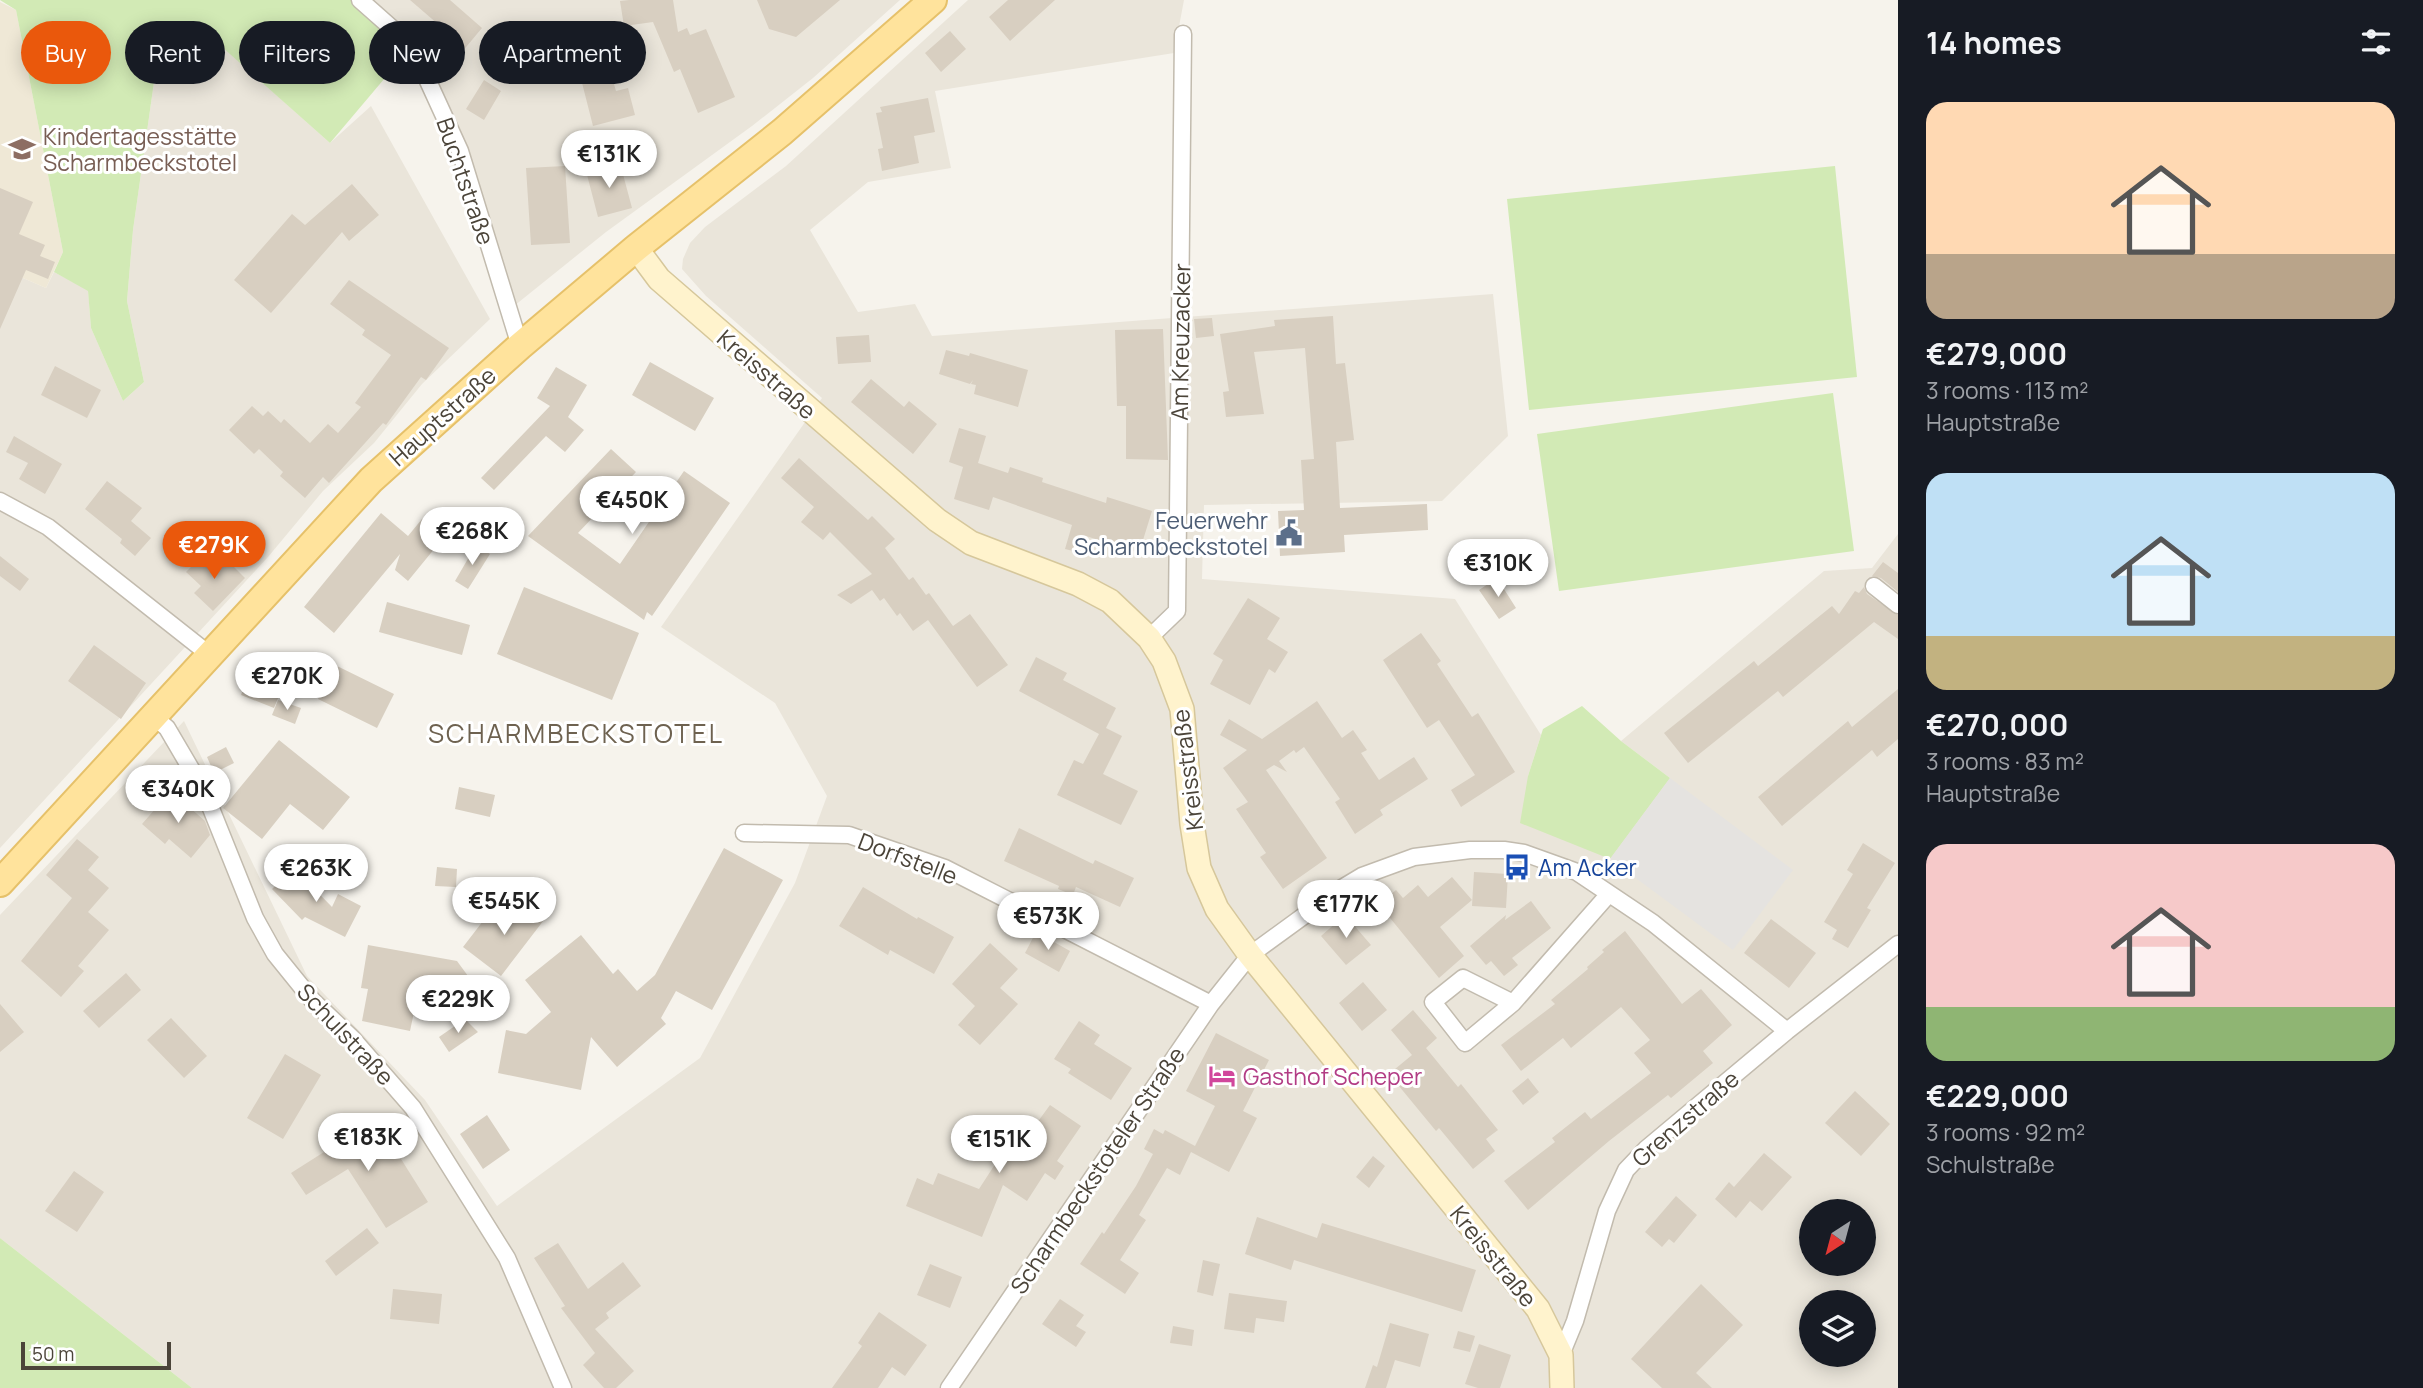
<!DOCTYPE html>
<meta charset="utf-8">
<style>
body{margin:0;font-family:Manrope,sans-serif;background:#242831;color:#f1f3f6;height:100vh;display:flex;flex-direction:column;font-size:26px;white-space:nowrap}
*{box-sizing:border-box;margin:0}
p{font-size:23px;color:#9ea1a6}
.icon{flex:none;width:38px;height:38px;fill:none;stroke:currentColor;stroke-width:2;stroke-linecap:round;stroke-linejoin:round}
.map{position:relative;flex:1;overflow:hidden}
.panel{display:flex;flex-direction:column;background:#171b24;width:525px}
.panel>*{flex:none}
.guide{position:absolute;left:21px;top:21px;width:665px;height:63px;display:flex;gap:14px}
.needle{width:46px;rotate:216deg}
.buttons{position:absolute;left:1799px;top:1199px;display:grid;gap:14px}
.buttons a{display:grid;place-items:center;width:77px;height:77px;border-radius:50%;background:#171b24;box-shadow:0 4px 18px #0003;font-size:35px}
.scale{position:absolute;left:21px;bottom:18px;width:150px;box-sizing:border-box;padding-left:7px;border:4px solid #4b4439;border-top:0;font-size:19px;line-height:24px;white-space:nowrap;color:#4b4439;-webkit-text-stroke:5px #fff;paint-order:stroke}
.price{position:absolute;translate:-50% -60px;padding:0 16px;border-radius:24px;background:#fff;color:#222;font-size:23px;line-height:46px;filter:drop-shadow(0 2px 4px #0008)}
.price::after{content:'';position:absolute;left:50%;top:42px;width:21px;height:16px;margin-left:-10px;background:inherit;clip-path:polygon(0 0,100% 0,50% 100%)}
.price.active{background:#ea580c;color:#fff}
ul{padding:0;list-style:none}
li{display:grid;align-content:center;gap:14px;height:371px;padding:0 28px}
li span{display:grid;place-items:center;height:217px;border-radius:21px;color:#555}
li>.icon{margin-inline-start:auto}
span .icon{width:126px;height:126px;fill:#fffc;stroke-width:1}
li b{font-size:30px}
h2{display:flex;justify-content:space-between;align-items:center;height:84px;padding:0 28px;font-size:30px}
.tag{padding:0 24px;border-radius:32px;background:#171b24;box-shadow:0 4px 18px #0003;font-size:24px;line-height:63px}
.tag.active{background:#ea580c;color:#fff}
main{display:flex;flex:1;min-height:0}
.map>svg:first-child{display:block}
.residential{fill:#eae5da;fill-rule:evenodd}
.education{fill:#efe8d6}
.green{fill:#d2eab5}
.parking{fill:#e5e3e0}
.building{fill:#d8cfc1}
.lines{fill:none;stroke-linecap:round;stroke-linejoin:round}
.street-casing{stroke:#c2bbae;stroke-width:19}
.secondary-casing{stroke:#d6c79b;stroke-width:26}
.primary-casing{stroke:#e6c16a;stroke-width:30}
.street{stroke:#fff;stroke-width:16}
.secondary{stroke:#fff3cd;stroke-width:23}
.primary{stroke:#ffe39c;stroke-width:26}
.labels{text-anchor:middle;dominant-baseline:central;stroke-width:6;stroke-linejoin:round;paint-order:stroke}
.education-label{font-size:23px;fill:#785e54;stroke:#fff;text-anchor:start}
.street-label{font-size:23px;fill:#4b4439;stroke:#fff}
.service-label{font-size:23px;fill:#4e5e75;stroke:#fff;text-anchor:end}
.transit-label{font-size:23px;fill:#164399;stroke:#fff;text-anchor:start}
.hotel-label{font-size:23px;fill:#b23c85;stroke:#fff;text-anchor:start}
.quarter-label{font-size:26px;letter-spacing:2px;fill:#6e6250;stroke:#fff}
</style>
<main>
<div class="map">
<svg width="1898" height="1388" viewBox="0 0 1898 1388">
<rect width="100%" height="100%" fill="#f6f3ec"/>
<path class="residential" d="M354,0h546l-87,78 -61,48 -146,106 -97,78 -49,-159 -48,-105z
M968,0h216l-10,53 -239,38 16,77 -83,14 -58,48 48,82 57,-8 17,32 561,-42 15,142 -66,65 -238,4 -2,74 253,20 86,136 -13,41 142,2 -49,-37 203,-170 48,-3 26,-34v854h-1706l-192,-150v-323l184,-194 123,255 118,124 72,106 203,-148 95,-175 32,-87 -52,-93 -114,-76 161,-229 -116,-102 -24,-27 1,-10 7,-16 15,-16 81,-61zM1811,1211h53v53h-53zM1811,1302h53v52h-53z
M195,22l135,121 41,-37 119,213 -68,65 -48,59 -51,48 -55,66 -268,291v-580l46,20 8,-16 34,18 3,38 32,73 21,-19 -17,-81 6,-71 22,-155z"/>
<path class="education" d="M0,2l16,8 47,242 -17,36 -46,-20z"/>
<path class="green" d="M0,0h354l58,46 -82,97 -136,-121 -39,53 -22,155 -6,71 17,81 -21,19 -32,-73 -3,-37 -34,-19 9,-20 -47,-242z
M1835,166l22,211 -328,33 -22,-211z
M1833,393l21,158 -295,40 -22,-157z
M1582,706l39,35 49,37 -60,81 -90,-36 8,-47 15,-47z
M0,1238l192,150h-192z"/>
<path class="parking" d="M1670,778l123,92 -60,80 -123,-91z"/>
<path class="building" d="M410,0h40l32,28 -26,31 -26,-23 9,-11z
M629,0h44l5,32 9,-4 3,7 16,-6 29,68 -37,16 -18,-44 -6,3 -21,-50 -29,4 -4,-25z
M757,0h83l-44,37 -27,-8z
M1008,0h47l-45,41 -21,-24z
M950,31l16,18 -25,23 -16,-19z
M609,67l7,24 12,-3 7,27 -42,11 -13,-51z
M484,80l17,11 -17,29 -18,-11z
M928,98l7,34 -21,4 5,27 -37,8 -4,-22 5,-1 -7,-35 6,-1 -2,-5z
M620,163l12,45 -34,9 -12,-46z
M565,166l5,77 -39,2 -5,-77z
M352,184l27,31 -30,26 -7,-9 -71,81 -37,-33 58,-66 13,11z
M0,188l33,14 -14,32 26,11 -5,11 15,6 -7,17 -22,-9 -26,59z
M349,280l100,68 -23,32 -5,-3 -35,48 -3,-2 -54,60 -6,-6 -18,21 -25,-22 3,-4 -24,-23 -5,5 -25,-24 23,-24 11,10 5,-5 13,12 3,-4 26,24 18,-19 10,9 23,-26 -6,-4 36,-48 -29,-20 3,-5 -35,-26z
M1333,316l3,48 9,-1 9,77 -18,2 4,66 87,-4 1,26 -84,5 1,17 -65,4 -2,-45 26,-1 -3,-50 13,-1 -9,-111 -51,4 10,62 -38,3 -3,-25 6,-1 -9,-57 55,-8 -1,-6z
M1212,318l2,18 -18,2 -2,-19z
M1163,329l5,131 -42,-1v-53h-9l-2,-76z
M869,335l2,27 -33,2 -2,-27z
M946,350l23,6 1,-3 58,17 -10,37 -44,-13 2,-9 -5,-1 2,-4 -3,4 -31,-10z
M650,362l64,36 -19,33 -63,-36z
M55,366l46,24 -14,28 -46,-23z
M556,367l31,18 -19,32 16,13 -19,22 -19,-16 -52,54 -13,-12 69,-72 -13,-8z
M871,379l33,28 5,-6 28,23 -24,30 -62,-52z
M959,428l27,8 -8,27 30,10 2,-6 33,11 -1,4 64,21 1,-6 45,14 -13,42 -53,-17 -5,17 -16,-4 7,-24 -79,-28 -4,13 -35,-11 9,-32 -14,-5z
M14,436l48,28 -17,30 -26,-15 9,-16 -22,-11z
M611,449l25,23 -58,61 42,31 64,-93 46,32 -78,113 -5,-4 -3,8 -116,-84z
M799,458l69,62 4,-4 23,23 -10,9 24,32 4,-3 13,18 3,-2 24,33 17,-12 38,51 -31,22 -49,-67 -15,11 -13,-18 -3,3 -13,-18 -4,3 -8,-11 -21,14 -14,-9 35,-21 -42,-42 -7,8 -22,-18 13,-15 -33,-29z
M107,481l35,27 -11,13 20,17 -16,18 -15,-13 2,-4 -37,-30z
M381,513l27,23 14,-17 22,18 -36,44 -13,-11 5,-16 -66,79 -30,-26z
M476,545l14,9 -22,35 -13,-8z
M203,555l16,15 8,-10 18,18 -32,33 -19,-18 7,-7 -15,-14z
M0,556l29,23 -9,12 -20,-15z
M1883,562l15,11v19l-17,-14 -9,-2z
M1497,578l19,30 -17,11 -20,-29z
M524,587l115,46 -27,67 -115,-46z
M1864,587l3,7 31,21v24l-24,-17 -91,75 -5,-6 -90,72 -24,-30 90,-72 4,5 74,-60 7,8 16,-23 4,2z
M1248,598l32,20 -13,21 21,13 -13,21 -6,-4 -19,36 -40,-21 13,-24 -10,-6z
M387,602l83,23 -8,30 -83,-23z
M1421,633l20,28 -4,3 35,53 6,-4 37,59 -54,35 -10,-17 24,-15 -36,-55 -12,8 -44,-68z
M94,645l52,38 -25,36 -53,-38z
M1036,657l31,16 -4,7 53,28 -10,20 16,8 -19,38 35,17 -17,34 -64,-30 17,-35 9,4 16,-30 -80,-43z
M335,665l59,29 -17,34 -59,-29z
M247,679l34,12 -7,17 -33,-13z
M1898,689v50l-21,18 -5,-7 -90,76 -24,-29 90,-76 4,6z
M278,700l23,8 -6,16 -23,-9z
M1317,701l25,37 11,-8 14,20 -6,3 18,27 35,-23 14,22 -48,31 3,5 -28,19 -20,-32 5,-3 -36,-52 -8,6 -2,-3 -15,11 8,11 -13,-7 -8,5 61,88 -44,31 -23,-32 6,-4 -30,-44 12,-7 -25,-34 24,-18 -27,-15 9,-16 33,20z
M279,740l71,57 -27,33 -33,-26 -28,35 -39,-31z
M226,747l8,16 -20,10 -7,-16z
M459,787l36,8 -5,22 -35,-8z
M171,791l34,30 5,14 -19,23 -22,-19 -4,5 -23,-20z
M1019,828l74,36 2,-4 39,18 -14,29 -44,-20 -3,8 -15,-6 1,-3 -55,-25z
M77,839l22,18 -11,13 21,18 -21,24 21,18 -31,36 6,5 -23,26 -40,-36 51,-63 -26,-23z
M1863,843l32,20 -28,45 4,2 -23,38 -16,-9 5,-9 -13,-8 29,-48 -6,-4z
M724,848l59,32 -71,130 -36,-19 -15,27 5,6 -49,43 -26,-30 -10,53 -83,-17 8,-43 20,4 25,-22 -26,-32 56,-45 32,39 5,-5 19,22 18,-16z
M437,867l20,2 -1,18 -21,-1z
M294,868l38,39 6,-13 23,12 -16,31 -40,-20 -3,3 -30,-31z
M1474,872l34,2 -2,34 -34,-2z
M1452,877l20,23 -32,27 24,29 -25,22 -53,-65 5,-5 -7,-8 12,-10 7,8 15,-13 10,12z
M863,887l54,32 1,-2 36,20 -20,37 -44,-24 -2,5 -49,-29z
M527,901l20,15 -46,60 -38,-29 30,-39 17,14z
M1531,901l20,27 -39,30 6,7 -14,11 -13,-15 -5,4 -16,-19 36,-31 -1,5z
M1345,915l26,30 -25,20 -25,-29z
M1771,919l45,34 -27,35 -45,-35z
M1625,931l57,73 19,-15 31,36 -29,26 10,12 -42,35 -3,-3 -59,46 -81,69 -24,-29 51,-39 -3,-4 33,-26 6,7 60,-46 -17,-20 16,-13 -29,-33 -50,41 -8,-10 -42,33 -20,-26 54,-41 -4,-4 37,-31 -1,-2 17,-15 -2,-2z
M1036,932l34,19 -11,21 -34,-19z
M990,943l28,26 -18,19 18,16 -38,41 -22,-20 17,-19 -23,-22z
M368,945l89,16 11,15 -5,30 -46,-8 -7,33 -48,-10 6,-32 -7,-1z
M126,973l15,17 -42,38 -16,-17z
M1363,982l24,28 -25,21 -23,-28z
M0,1004l24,28 -24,20z
M1413,1010l24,28 -11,10 32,39 3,-3 37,46 -12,9 9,12 -22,18 -34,-41 -3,3 -47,-57 23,-19 -21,-25z
M171,1018l36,38 -23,22 -37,-38z
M465,1019l13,13 -29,20 -10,-15z
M1079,1021l21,14 -6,9 38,24 -21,32 -43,-27 3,-4 -17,-10z
M1216,1033l53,27 -26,51 14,7 -28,54 -38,-20 -11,23 -13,-7 -28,47 7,5 -26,40 19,13 -14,21 -45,-30 22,-32 2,2 32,-48 17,-32 -9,-5 10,-20 9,5 2,-4 30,16 20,-40 -29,-15z
M285,1054l36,21 -38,64 -36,-21z
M1528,1078l11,14 -16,13 -11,-14z
M1855,1091l35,33 -29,32 -36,-33z
M1050,1105l31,21 -24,35 7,5 -9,14 -10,-7 -18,28 -24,-16 -21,52 -76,-31 11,-28 16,7 5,-12 41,16 42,-65 10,7z
M487,1115l23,35 -27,19 -23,-35z
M376,1119l52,83 -42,26 -38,-59 -42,26 -15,-22z
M1764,1153l28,24 -30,34 -12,-10 -14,17 -21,-19 14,-17 5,5z
M1373,1156l12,10 -16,22 -13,-11z
M74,1171l30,21 -27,40 -32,-21z
M1676,1196l21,19 -23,28 -5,-4 -7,8 -17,-15z
M1257,1217l60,21 5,-15 154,47 -14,42 -168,-52 -3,10 -46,-16z
M367,1228l12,15 -43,33 -11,-15z
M558,1243l30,46 35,-27 18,24 -35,27 3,5 -14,11 39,42 -18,17h-12l-21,-23 12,-12 -34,-45 4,-2 -31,-48z
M1203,1260l17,4 -7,32 -16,-4z
M930,1264l32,13 -12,31 -33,-13z
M1701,1284l42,41 -47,48 16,15h-50l-31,-29z
M393,1289l49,5 -3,30 -49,-5z
M1229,1293l58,8 -3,21 -28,-4 -2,15 -30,-4z
M1060,1299l24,16 -8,11 10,6 -10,15 -34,-23z
M879,1312l48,33 -22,31 -13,-9 -14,21h-46l30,-42 -4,-3z
M1390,1323l39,11 -9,33 -25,-7 -9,28h-21l8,-23 4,2z
M1173,1326l21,4 -2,16 -22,-3z
M1458,1331l17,5 -5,16 -17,-4z
M1479,1344l32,11 -11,33h-22l-13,-4z"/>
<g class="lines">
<g class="street-casing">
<path id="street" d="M360,0l52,46 48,105 60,195
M0,501l48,26 162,128
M1874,586l24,19
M1149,638l28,-27 6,-577
M153,716l14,12 37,63 51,127 20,36 38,47 39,37 61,70 94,150 56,130
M744,833l105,2 96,33 266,136
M1513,1003l-50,-25 -30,24 32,41 48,-40 95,-108
M1561,1355l14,-34 32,-110 19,-41 20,-21 141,-118 111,-87
M949,1388l262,-384 39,-49 92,-67 20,-12 52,-19 56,-7h34l20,3 53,19 76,51 134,108"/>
</g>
<g class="secondary-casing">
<path id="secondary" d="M636,248l23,31 278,241 34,23 107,41 32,17 39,37 15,23 18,48 10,115 7,44 18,41 33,46 288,354 23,46 1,33"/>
</g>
<g class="primary-casing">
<path id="primary" d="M0,883l371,-403 149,-134 116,-98 146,-116 151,-132"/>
</g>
<use href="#street" class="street"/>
<use href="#secondary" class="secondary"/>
<use href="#primary" class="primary"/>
</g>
<defs>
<g id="school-bare" transform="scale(2.1)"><path d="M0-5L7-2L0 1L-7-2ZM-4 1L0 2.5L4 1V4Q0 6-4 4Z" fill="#8d6e63" stroke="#fff" stroke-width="2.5" paint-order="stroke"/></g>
<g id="civic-bare" transform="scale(2.1)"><path d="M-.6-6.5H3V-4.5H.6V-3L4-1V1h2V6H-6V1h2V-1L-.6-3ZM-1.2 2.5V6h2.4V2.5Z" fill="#5c6f8a" stroke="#fff" stroke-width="2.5" paint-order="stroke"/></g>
<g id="bus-bare" transform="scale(2.1)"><path d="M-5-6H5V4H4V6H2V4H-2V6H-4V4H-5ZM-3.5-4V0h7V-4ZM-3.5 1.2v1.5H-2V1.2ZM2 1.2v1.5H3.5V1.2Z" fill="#1a4fb4" stroke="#fff" stroke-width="2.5" paint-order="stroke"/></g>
<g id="hotel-bare" transform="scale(2.1)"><path d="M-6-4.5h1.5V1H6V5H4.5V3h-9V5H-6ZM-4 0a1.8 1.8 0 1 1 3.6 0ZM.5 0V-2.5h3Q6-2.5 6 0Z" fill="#d1479c" stroke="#fff" stroke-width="2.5" paint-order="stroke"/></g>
</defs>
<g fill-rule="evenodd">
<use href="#school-bare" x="22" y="149"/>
<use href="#civic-bare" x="1289" y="533"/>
<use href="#bus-bare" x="1517" y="867"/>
<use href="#hotel-bare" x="1222" y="1076"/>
</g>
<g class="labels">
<g class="education-label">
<text x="43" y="136">Kindertagesstätte<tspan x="43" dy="26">Scharmbeckstotel</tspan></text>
</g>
<g class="street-label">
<text transform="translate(466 181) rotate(71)">Buchtstraße</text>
<text transform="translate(1180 342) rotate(-89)">Am Kreuzacker</text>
<text transform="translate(767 374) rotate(41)">Kreisstraße</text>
<text transform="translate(442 416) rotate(-42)">Hauptstraße</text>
<text transform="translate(1187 770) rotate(-97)">Kreisstraße</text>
<text transform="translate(908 858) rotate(21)">Dorfstelle</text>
<text transform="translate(346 1034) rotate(47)">Schulstraße</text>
<text transform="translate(1685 1118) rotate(-41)">Grenzstraße</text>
<text transform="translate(1097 1170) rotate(-56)">Scharmbeckstoteler Straße</text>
<text transform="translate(1494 1256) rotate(51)">Kreisstraße</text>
</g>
<g class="service-label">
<text x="1268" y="520">Feuerwehr<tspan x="1268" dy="26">Scharmbeckstotel</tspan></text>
</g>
<g class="transit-label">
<text x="1538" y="867">Am Acker</text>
</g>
<g class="hotel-label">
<text x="1243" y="1076">Gasthof Scheper</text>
</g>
<g class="quarter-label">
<text x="576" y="733">SCHARMBECKSTOTEL</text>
</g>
</g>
</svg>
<div class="buttons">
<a><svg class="needle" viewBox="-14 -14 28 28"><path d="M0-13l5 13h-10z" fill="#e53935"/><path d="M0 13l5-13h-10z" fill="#9ea1a6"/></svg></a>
<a><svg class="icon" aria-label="layers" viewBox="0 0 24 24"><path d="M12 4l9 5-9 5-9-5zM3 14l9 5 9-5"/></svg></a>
</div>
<div class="scale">50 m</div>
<b class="price" style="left:609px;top:190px">€131K</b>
<b class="price" style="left:632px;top:536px">€450K</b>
<b class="price" style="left:472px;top:567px">€268K</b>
<b class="price active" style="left:214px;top:581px">€279K</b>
<b class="price" style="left:1498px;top:599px">€310K</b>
<b class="price" style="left:287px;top:712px">€270K</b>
<b class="price" style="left:178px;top:825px">€340K</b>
<b class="price" style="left:316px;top:904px">€263K</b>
<b class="price" style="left:504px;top:937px">€545K</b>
<b class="price" style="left:1346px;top:940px">€177K</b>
<b class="price" style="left:1048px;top:952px">€573K</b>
<b class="price" style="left:458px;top:1035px">€229K</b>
<b class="price" style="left:368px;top:1173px">€183K</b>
<b class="price" style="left:999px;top:1175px">€151K</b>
<div class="guide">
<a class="tag active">Buy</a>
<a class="tag">Rent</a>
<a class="tag">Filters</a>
<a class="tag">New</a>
<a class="tag">Apartment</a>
</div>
</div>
<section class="panel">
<h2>14 homes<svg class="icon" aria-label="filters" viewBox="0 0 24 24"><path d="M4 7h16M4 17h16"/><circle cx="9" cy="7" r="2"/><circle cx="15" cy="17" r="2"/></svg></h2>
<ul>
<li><span style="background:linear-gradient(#ffd9b3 70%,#b9a48a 0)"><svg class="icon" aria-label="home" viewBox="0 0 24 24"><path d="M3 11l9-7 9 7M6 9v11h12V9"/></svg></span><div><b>€279,000</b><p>3 rooms · 113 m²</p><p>Hauptstraße</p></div></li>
<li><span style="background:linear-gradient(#bfe0f5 75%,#c2b280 0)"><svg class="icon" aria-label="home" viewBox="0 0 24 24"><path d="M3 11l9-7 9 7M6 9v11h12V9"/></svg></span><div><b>€270,000</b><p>3 rooms · 83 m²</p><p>Hauptstraße</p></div></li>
<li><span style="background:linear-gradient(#f6c9c9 75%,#8fb573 0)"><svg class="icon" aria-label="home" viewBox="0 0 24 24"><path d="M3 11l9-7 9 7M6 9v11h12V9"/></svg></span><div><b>€229,000</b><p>3 rooms · 92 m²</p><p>Schulstraße</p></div></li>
</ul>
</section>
</main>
